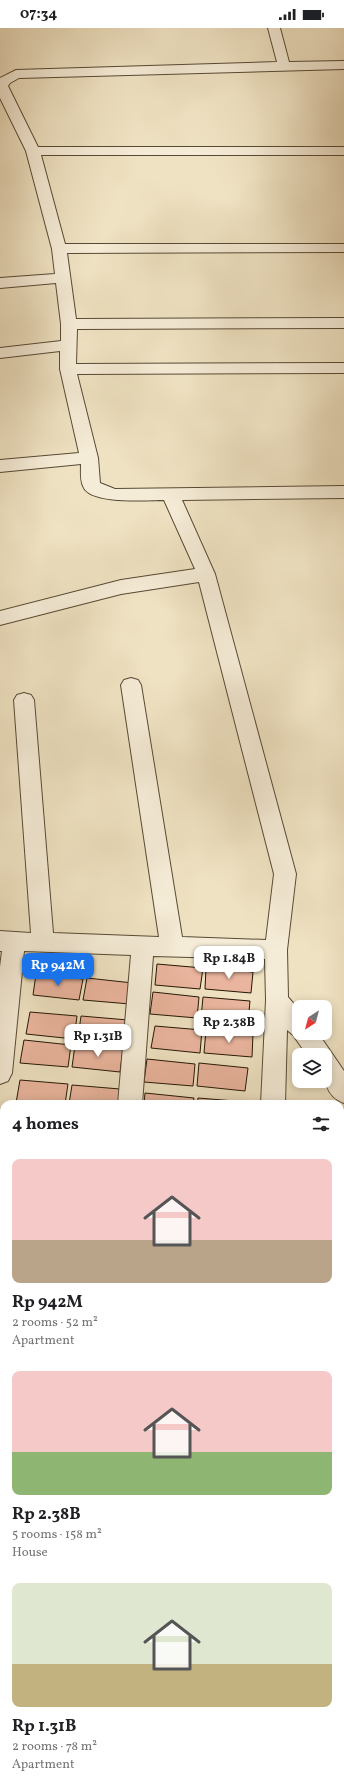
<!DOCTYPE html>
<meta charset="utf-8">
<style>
body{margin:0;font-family:Vollkorn,serif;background:#f2f2f2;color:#202124;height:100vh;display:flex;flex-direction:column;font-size:15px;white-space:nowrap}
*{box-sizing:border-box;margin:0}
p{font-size:13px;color:#757577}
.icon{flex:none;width:22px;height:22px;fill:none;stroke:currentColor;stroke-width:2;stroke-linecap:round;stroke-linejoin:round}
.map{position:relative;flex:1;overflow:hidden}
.panel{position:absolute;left:0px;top:1072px;width:344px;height:692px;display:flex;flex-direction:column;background:#fff;border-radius:12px 12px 0 0;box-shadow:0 2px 10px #0003}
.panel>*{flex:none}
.needle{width:26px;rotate:216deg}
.controls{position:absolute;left:292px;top:972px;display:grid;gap:8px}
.controls a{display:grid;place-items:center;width:40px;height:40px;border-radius:8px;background:#fff;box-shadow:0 2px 10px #0003;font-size:20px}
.price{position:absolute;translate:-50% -34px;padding:0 9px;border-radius:8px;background:#fff;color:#222;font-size:13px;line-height:26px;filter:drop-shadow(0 1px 2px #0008)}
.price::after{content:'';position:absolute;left:50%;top:24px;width:12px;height:9px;margin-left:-6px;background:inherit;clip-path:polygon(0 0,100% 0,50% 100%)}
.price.active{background:#1a73e8;color:#fff}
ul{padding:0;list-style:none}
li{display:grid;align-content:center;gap:8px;height:212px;padding:0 12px}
li span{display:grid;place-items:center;height:124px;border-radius:8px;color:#555}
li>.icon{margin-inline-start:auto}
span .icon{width:72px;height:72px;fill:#fffc;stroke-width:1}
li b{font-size:17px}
h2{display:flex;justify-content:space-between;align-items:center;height:48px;padding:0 12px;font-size:17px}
.status{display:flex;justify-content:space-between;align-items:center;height:28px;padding:0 20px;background:#fff;direction:ltr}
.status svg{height:11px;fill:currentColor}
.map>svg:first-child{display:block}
.building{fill:#eab59e;stroke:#251705}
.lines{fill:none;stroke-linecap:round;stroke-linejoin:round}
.street-casing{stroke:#584a34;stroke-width:2}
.street{fill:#f5ecd7;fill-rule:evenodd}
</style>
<div class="status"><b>07:34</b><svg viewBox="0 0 49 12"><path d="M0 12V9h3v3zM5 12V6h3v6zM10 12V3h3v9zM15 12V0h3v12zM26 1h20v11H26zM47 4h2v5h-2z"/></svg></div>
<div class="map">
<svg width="344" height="1764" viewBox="0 0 344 1764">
<rect width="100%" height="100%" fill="#efe2c2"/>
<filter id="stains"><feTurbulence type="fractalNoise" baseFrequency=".005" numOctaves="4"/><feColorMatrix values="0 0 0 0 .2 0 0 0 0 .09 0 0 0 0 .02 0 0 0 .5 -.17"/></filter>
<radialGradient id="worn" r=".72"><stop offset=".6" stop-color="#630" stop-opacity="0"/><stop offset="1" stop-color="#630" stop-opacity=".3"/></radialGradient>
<path class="building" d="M157,936l46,4 -3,21 -45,-4z
M206,940l47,4 -2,21 -46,-4z
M36,946l47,5 -4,21 -46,-5z
M87,950l46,5 -3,21 -47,-4z
M153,964l46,5 -2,21 -47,-4z
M203,969l47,4 -2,21 -47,-4z
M30,984l47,4 -3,23 -48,-5z
M81,988l47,4 -3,23 -47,-5z
M155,998l47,4 -2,23 -49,-5z
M206,1002l47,4 -1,23 -48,-4z
M24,1012l47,5 -3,22 -48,-4z
M75,1017l48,4 -3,23 -48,-5z
M147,1031l48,5 -2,22 -49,-4z
M199,1035l49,5 -3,23 -48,-5z
M20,1052l48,4 -3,20 -49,-1z
M72,1057l48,4 -2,15h-49z
M145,1065l49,5 -1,6h-49z
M198,1070l49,4v2h-50z
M0,1189h4v27l-4,-1z
M1,1229h3v28h-4z
M0,1271h4v30l-4,-1z
M0,1313l4,1v29h-4z
M0,1384h4v55h-4z
M340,1390l4,2v28l-4,9z
M0,1447h4v57h-4z
M344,1466v47l-4,-2v-35z
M0,1542h4v61h-4z
M340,1556l4,2v64l-3,7z
M0,1613h4v64h-4z
M344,1686v21l-4,-2v-8z
M11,1760h48l-1,4h-47z
M61,1760h47v4h-48z
M116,1760h48v4h-48z
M180,1760h48l-1,4h-47z"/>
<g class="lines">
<g class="street-casing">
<path id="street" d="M268,0h12l9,34 55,-1v8l-325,9 -9,5 -2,3 30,61h306v8h-303l24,89h279v8l-277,1 9,66 268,-1v10l-267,1 -1,35 268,-1v10l-267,1 21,84 2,25 15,6 229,-3v12l-162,2 33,74 81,300 -9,76 1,47 11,13v23h19l26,38v32c-22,-8 -19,-28 -19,-48h-18l-14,-20 -6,-5 -2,74h-24l5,-104 -1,-41 -112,-3 -11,148h-24l13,-149 -107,-4 -12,122 -4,8 -8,3v-117l2,-16h-2v-20l31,2 -17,-233 3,-5 7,-2 7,2 3,5 19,233 106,4 -38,-252 3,-5 7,-2 7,2 3,5 41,252 84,3 8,-66 -75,-292 -78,12 -121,31v-14l121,-31 74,-11 -31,-69c-16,0 -75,5 -81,-14 -3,-6 -2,-15 -2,-22l-81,8v-12l79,-7 -19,-84v-18l-60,7v-10l61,-7v-17l-5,-41 -56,5v-10l55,-4 -3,-25 -26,-98 -26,-53v-20l16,-8 261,-8z
M340,1321l4,1v28l-4,-1z
M0,1358h4v28h-4z
M0,1520h4v28h-4z
M340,1522l4,1v29l-4,-1z
M0,1685h4v30h-4z
M340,1733l4,2v29h-6l-9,-4h11z
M238,1760h32v4h-32z"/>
</g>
<use href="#street" class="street"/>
</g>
<rect width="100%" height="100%" filter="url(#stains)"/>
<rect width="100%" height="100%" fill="url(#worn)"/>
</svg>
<div class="controls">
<a><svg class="needle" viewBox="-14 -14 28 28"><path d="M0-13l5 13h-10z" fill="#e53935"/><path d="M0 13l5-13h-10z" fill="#757577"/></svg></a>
<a><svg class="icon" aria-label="layers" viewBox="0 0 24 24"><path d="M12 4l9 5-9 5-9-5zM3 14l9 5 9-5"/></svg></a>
</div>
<b class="price" style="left:229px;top:952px">Rp 1.84B</b>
<b class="price active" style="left:58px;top:959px">Rp 942M</b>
<b class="price" style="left:229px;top:1016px">Rp 2.38B</b>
<b class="price" style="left:98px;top:1030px">Rp 1.31B</b>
<section class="panel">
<h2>4 homes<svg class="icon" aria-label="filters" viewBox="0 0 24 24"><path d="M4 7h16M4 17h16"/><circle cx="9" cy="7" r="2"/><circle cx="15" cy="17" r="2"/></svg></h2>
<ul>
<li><span style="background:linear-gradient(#f6c9c9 65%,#b9a48a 0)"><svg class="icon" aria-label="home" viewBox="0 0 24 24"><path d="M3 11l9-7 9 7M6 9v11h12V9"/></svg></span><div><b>Rp 942M</b><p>2 rooms · 52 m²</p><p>Apartment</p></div></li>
<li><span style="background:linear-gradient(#f6c9c9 65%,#8fb573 0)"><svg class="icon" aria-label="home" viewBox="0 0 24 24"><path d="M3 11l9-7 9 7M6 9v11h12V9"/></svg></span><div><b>Rp 2.38B</b><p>5 rooms · 158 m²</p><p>House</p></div></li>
<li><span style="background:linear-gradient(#dfe7d0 65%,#c2b280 0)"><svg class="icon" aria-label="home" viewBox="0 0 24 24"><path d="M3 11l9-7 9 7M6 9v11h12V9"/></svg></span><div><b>Rp 1.31B</b><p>2 rooms · 78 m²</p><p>Apartment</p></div></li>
</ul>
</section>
</div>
